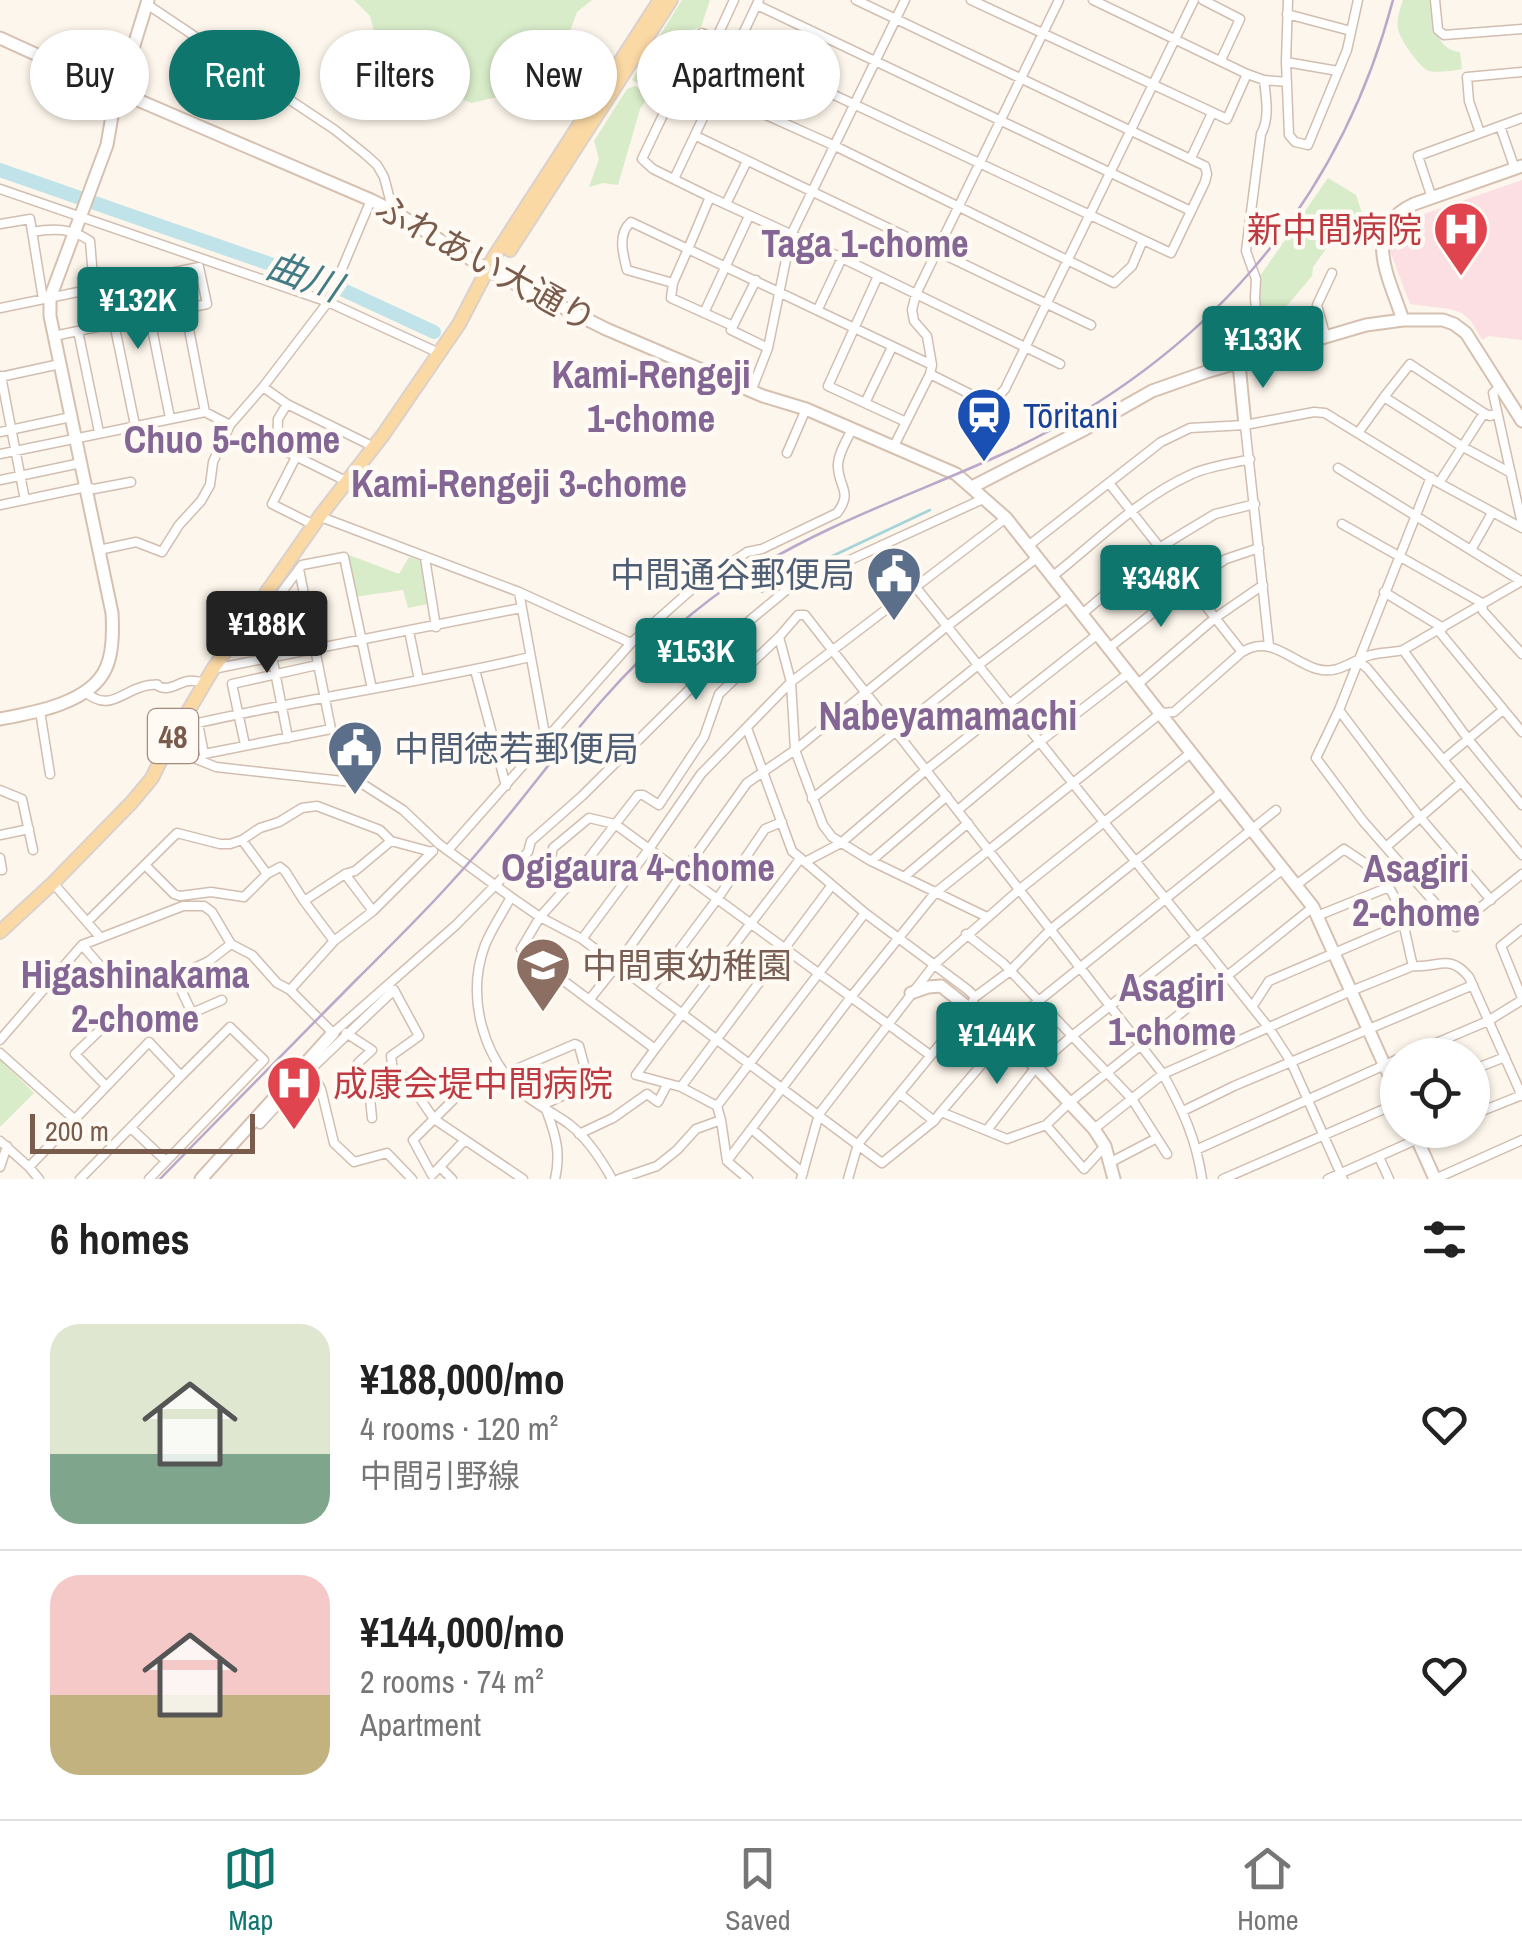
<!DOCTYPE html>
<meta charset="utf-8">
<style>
body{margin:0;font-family:"Archivo Narrow","Noto Sans JP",sans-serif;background:#f6f6f6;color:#222;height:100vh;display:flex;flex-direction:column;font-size:38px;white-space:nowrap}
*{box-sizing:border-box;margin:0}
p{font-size:32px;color:#767676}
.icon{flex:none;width:55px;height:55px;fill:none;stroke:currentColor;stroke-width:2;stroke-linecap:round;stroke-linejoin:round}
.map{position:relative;height:1179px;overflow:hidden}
.details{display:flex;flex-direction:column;background:#fff;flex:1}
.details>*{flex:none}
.top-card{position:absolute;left:30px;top:30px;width:1000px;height:90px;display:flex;gap:20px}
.controls{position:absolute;left:1380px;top:1038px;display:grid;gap:20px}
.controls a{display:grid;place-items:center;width:110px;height:110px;border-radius:50%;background:#fff;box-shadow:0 2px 8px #0004;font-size:50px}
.scale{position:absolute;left:30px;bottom:25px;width:225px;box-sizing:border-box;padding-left:10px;border:5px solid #7a5c4d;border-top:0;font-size:28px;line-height:35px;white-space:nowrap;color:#7a5c4d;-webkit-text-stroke:8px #fffaf3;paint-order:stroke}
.price{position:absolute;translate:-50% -85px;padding:0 22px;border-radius:10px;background:#0f766e;color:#fff;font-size:32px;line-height:65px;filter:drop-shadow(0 2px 5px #0008)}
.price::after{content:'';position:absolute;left:50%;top:60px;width:30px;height:22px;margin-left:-15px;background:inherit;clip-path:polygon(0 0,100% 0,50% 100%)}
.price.active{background:#222;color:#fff}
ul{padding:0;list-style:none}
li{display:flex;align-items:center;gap:30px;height:250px;padding:0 50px}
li+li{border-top:2px solid #e0e0e0}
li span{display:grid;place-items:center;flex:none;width:280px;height:200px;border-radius:30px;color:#555}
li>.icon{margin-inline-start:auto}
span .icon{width:120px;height:120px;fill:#fffc;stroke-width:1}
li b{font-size:42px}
h2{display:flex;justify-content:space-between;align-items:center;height:120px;padding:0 50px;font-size:42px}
.tag{padding:0 35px;border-radius:45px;background:#fff;box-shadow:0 2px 8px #0004;font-size:35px;line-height:90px}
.tag.active{background:#0f766e;color:#fff}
.tab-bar{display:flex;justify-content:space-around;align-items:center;height:140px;border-top:2px solid #e0e0e0;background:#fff;font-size:28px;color:#767676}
.tab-bar a{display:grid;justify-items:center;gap:5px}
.tab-bar .active{color:#0f766e}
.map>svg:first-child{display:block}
.medical{fill:#fbdfe3}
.green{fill:#d8ecc9}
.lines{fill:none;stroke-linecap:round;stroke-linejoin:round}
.stream{stroke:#a5d3da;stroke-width:2.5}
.river{stroke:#bfe3e8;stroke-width:14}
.street-casing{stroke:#d1beb0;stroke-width:11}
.secondary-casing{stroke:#d6c0b0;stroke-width:15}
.primary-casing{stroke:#dad1cd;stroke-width:16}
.street{stroke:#fff;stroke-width:8}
.secondary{stroke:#fff;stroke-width:11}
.primary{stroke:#fbd9a5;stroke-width:12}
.tram{stroke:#b9a8c9;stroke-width:2.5}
.labels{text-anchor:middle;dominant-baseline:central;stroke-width:9;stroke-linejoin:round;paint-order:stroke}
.shield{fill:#fffaf3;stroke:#a28b7f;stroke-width:2.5}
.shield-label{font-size:32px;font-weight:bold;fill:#7a5c4d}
.health-label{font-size:35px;fill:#be3a42;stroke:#fffaf3;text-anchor:end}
.street-label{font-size:35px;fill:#7a5c4d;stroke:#fffaf3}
.transit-label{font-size:35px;fill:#164399;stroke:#fffaf3;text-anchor:start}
.service-label{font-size:35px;fill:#4e5e75;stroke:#fffaf3;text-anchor:end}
.education-label{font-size:35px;fill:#785e54;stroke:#fffaf3;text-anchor:start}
.neighbourhood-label{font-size:38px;font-weight:bold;fill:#846695;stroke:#fffaf3}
.water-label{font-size:38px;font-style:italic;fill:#437c86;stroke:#fffaf3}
.quarter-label{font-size:40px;font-weight:bold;fill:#846695;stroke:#fffaf3}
</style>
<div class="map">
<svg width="1522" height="1179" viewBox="0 0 1522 1179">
<rect width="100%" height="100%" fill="#fdf6ec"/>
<path class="medical" d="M1522,180v160l-33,-4 -7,4 -11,-19 -9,-8 -12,-4 -40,-5 -20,-53 2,-14 6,-14z"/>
<path class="green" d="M354,0h238l-15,12 -8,22v35l-10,19 -16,8 -30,-3 -41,10 -48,-16 -48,6 -28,-15 -1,-22 28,-21 -5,-19z
M682,0h28l-9,27 -23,7 -35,52 -11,-6z
M1403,0h29c2,22 2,49 28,52l2,17c-11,2 -23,4 -33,2 -9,-3 -27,-29 -30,-39 -4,-10 1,-22 4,-32z
M635,86l9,5 2,9 -6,9 -22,76 -15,-2 -14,4 10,-28 -5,-18 33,-52z
M1328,178l28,17 9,27 18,-4 -6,14 -46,10 -18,25 -1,9 -27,32 -12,2 4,36 -10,3 -1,-27 -7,-26 1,-20z
M344,553l55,21 10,-17 12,4 7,43 -20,4 -5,-18 -49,7z
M0,1059l34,34 -34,34z"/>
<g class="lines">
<path class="stream" d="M736,564l26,28 11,-8 157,-74"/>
<path class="river" d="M0,170l339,118 95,44"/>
<g class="street-casing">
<path id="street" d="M856,0l349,166 2,8 -2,8 -34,71 -469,-220 -60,126 11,10 57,28 132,61 218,106
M971,0l256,119 20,-45
M1093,0l154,74 17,6 23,2
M1203,0l37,19 -19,41
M1288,0l-2,62 3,73 6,7 13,3 39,-95 11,-50
M1435,0l3,30 6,5 78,-6
M148,5l187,125 31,25 11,10 7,12 9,34
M757,5l434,206
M1287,14l64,17
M716,39l18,-39
M1286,62l52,9
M717,93l118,53 279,137 18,-17 11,-26
M1500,126l15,43
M1480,133l-11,-32 -2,-24 55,-5
M696,136l395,189
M1191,158l21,-45
M674,179l85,-179
M0,189l328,113 111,51
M710,197l-22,52 244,116
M1432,198l-14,-42 104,-38
M726,204l21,-43
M0,224l30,-5 13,80
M32,232c21,-4 40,-4 58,9l4,48
M878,276l-50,110 78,36
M142,279l28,139
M673,283l-46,-13c-4,-16 -10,-36 4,-48l57,27 -15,34 -2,15 62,28 -2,4 37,18
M0,308l199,-41 8,37 -153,32
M185,309l20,103
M818,309l24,-51
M704,313l45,-97
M114,323l21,102
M733,326l23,-46
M78,331l21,101
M1326,338l-9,-33 15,-32
M1258,358l1,-12 -4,-48 1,-19 -10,-28 15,-117c9,-16 5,-36 3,-54
M930,374l56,28 8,-1 11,-12 189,-389
M1,376l24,124
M0,377l60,-13
M263,387l24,17 87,43
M1500,387l-7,6 29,131
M752,389l16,-41 23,-113 114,-235
M1384,397l26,-33 74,49
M865,403l27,-56
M287,404l-9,15 -1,28 71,35
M1245,425l24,221
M0,432l71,-15
M1358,433l26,-36 79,50 48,26
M894,446l36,-72 2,-9 -5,-29 -13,-15 -2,-11 4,-16 143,-294
M787,453l19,-44
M0,454l205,-42 25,13
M296,457l-24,47 42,21
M1338,468l183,113
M1431,477l-92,233 -23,48 47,63 93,106 66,-53
M0,480l81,-17
M1109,483l133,169
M1439,483l45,-70 6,3 7,-3
M0,505l86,-18 8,2 37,-7
M321,517l198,75 112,51
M1342,524l140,79 1,8 39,43
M882,545l387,483 22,34 52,117
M1028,546l133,-104 29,-14 55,-3 69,-13 11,1 114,70 83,45
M99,550l37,-8 26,10 17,-27 22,-24 9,-16 3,-23 17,-37 33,-38 65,-85 43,-102
M1471,550l21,-37
M425,558l11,69
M299,569l32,160 -127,25 -6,-31c110,-25 222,-40 332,-66
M1053,576c43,-34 86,-78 137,-101 18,-9 41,-11 60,-16
M519,592l27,148
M1384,592l59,36
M1082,614l79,-67 24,-15 30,-18 40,-10
M1438,630l84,102
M409,631l10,49
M779,637l12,45 4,68 28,75 9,12 39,24 116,56
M1109,648l80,-64 37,-25 33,-11
M1403,650l65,89 54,66
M1358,661l9,7 155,187
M213,669l308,-61
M475,670l31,116
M1138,684l77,-66 48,-33
M84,691c27,24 39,-3 66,-6 15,-2 1,2 16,3 7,0 15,-6 22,-7 6,-1 11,1 17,1
M1339,710l80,106 72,84
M40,711l10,63
M747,728l45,123 73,62 103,77 7,7
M288,738l-24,-122 38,-51 42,-8 28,132
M245,745l-13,-61 85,-19
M167,747l49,20 145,16 42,27 36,34 72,53 29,20 42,22 300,224 52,-42 7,-9 66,27 39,-14 38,44 20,-22
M1443,760l60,-50
M0,790l22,9 11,51
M812,799l165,-133 91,-69
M958,810l80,-67 91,-70
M0,835l29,-6
M1386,847l75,-65
M449,849l182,-206 60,-53 56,-38 15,-3 75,-36c16,-21 2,-25 1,-46 -1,-12 9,-27 14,-38
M0,858l2,12h-2
M871,861l76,-65
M805,862l36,-19 85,-73 172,-136
M145,865l29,29 6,2 31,-4 33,5 23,-23 -25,-34
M267,874l13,-7 5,4 19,30 41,-27 10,-3 36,-30
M345,874l28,37
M904,877l64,-54
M53,883l47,54
M1296,885l48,-36c11,8 24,15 34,25 24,21 27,63 35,92
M565,889l-28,-22 14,-10 2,-9 36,-30 26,6 315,231
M511,897c-8,15 -19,31 -26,48 -19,51 -3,113 39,149 14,12 30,19 45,30 18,14 32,35 43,55
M304,901l30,40
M1317,916l72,-29
M87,922l90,-89 43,11h10l12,-4 18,-12 19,-6 23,-14 15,-2 63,24 11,11 41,11
M1522,929l-21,17 21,52
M966,934l37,29 129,136 35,55
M582,939l67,-90 52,-75 90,-92 215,-164
M82,945l28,32 4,2 43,-9 18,7 34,-16 22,-17
M175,977l17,36 30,-13
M650,989l68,-91 47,-69 17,-7
M290,990l44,-49 39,-30 60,-60
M590,999l27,-34 130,-182 48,-33 151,-123 92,-70
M1252,1007l17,-26 133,-57
M99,1031l-24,23 31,32
M1000,1032l276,-222
M346,1033l26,17 -14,13 2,17 9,8 3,30
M0,1040l82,-95 101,-39h21l8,6 19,32 21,11 25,28 13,7 43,43 123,-108 72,-73 3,-11 51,-45 123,-122 44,-53 40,-33 194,-89
M655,1049l145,-190
M0,1053l74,66
M1408,1055l80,-34 34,-21
M310,1070l11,19 13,54 20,19 33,-9 25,26
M1472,1070l33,-13
M505,1074l70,-30 4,2 10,37 -48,23
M681,1087l151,-202
M900,1094l34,27
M717,1106l148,-193
M1183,1111l51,-25 239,-101
M547,1112c9,24 14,42 8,67
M941,1112l64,-75
M1472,1115l50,-20
M253,1119l7,5 50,-54 84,-80 25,46 -28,20 2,14 13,8 28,41 20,-20
M1046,1125l23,-22 244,-196
M131,1128l35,33
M1094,1129l69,-55 188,-83 62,-25c26,2 36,-13 56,11l53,119
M753,1130l50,43
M987,1130l49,-63 36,-31 211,-167
M579,1134l34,-16 34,-24 11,8 9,-17
M465,1140l-33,35 -19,-35 21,-21 89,60
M0,1141l29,26 10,12
M1198,1149l200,-90
M1379,1157l10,22
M727,1161l124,-164 84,-104 226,-180 13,-1 68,-60c29,-18 48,9 75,17 22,6 34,-9 54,-14 10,-3 21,-2 32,-5l119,-69
M1111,1162l46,-24
M0,1167l7,-21
M29,1167l120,-125 32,34 49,-49 34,33 -115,119
M440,1167l12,12
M80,1179l101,-103
M619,1179l38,-13 20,-16 19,-21 25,-9
M748,1179l-21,-18 -6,-41 -4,-14 -36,-19 -45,-12 19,-26 -134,-100 19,-32 25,-28 73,-94h5l16,10 45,-68 15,-43 60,-57 19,-22h7l358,459c20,37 33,64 39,105
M801,1179l18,-65 115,-149 86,-76 172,-137
M848,1179l10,-35 111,-135 6,-12 35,-26 41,-42 172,-138
M1223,1179l175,-76
M1328,1179l110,-49
M1435,1179l87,-39"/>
</g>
<g class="secondary-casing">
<path id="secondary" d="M0,38l119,54 252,108 22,11 95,59 118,59 157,67 43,13 150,65 50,44 307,389 85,188
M1403,320c-14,-43 -43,-91 11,-116l108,-38
M1239,364l6,61
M972,487l113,-58 67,-38 54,-19 160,-47 37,-5h40l11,4 12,9 56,88
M0,719c33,-6 91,-16 106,-51 7,-15 7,-38 6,-55l-62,-297v-18l57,-153 5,-29 36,-116
M911,993l17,-6 13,-1 64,51 31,30 58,62 11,17 9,33
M1413,1130l22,49
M201,1179l132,-146"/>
</g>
<g class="primary-casing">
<path id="primary" d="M510,250l161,-250
M0,932l53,-49 79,-81 20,-24 15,-31 46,-78 107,-153 63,-81 76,-111 35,-67 166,-257"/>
</g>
<use href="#street" class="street"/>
<use href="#secondary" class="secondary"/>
<use href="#primary" class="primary"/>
<path class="tram" d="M160,1179c65,-67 131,-133 197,-200 33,-33 67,-66 98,-101 76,-82 134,-178 220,-250 22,-19 45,-37 70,-53 81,-52 175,-83 262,-123 193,-90 331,-244 386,-452"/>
</g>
<defs>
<g id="hospital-pin" transform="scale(2.875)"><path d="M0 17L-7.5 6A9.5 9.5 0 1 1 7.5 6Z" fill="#e0444e" stroke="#fffaf3"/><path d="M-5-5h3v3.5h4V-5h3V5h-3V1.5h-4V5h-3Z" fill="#fff"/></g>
<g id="station-pin" transform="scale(2.875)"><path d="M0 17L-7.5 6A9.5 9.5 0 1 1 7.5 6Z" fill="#1a4fb4" stroke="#fffaf3"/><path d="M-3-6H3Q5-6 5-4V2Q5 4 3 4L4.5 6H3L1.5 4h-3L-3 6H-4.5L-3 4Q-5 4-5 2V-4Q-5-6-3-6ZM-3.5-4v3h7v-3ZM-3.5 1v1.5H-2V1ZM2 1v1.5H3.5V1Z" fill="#fff"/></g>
<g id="civic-pin" transform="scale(2.875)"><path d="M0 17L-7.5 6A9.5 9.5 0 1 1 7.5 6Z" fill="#5c6f8a" stroke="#fffaf3"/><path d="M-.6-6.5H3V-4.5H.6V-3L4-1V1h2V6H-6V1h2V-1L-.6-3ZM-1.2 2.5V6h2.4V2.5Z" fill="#fff"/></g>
<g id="school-pin" transform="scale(2.875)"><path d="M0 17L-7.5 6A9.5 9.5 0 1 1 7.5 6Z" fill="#8d6e63" stroke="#fffaf3"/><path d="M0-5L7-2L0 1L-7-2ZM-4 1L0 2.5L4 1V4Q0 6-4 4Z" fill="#fff"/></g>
</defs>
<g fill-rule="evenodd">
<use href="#hospital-pin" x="1461" y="229"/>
<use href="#station-pin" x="984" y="415"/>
<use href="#civic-pin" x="894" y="574"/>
<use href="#civic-pin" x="355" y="748"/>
<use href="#school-pin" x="543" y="965"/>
<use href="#hospital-pin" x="294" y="1083"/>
</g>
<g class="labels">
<rect class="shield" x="148" y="709" width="50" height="54" rx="8"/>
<g class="shield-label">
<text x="173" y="736">48</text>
</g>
<g class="health-label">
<text x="1422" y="229">新中間病院</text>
<text x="333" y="1083" text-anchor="start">成康会堤中間病院</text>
</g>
<g class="street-label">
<text transform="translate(486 263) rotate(29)">ふれあい大通り</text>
</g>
<g class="transit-label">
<text x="1023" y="415">Tōritani</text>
</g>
<g class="service-label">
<text x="855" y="574">中間通谷郵便局</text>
<text x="394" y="748" text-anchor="start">中間徳若郵便局</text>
</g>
<g class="education-label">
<text x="582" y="965">中間東幼稚園</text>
</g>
<g class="neighbourhood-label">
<text x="865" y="243">Taga 1-chome</text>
<text x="651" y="374">Kami-Rengeji<tspan x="651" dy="44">1-chome</tspan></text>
<text x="232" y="439">Chuo 5-chome</text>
<text x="519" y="483">Kami-Rengeji 3-chome</text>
<text x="638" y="867">Ogigaura 4-chome</text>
<text x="1416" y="868">Asagiri<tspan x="1416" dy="44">2-chome</tspan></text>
<text x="135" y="974">Higashinakama<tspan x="135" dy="44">2-chome</tspan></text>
<text x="1172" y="987">Asagiri<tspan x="1172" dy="44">1-chome</tspan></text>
</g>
<g class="water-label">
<text transform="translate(304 276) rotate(20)">曲川</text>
</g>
<g class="quarter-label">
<text x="948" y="715">Nabeyamamachi</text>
</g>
</g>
</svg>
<div class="controls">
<a><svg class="icon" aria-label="locate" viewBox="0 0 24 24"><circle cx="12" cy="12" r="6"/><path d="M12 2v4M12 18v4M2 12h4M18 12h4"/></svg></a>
</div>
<div class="scale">200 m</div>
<b class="price" style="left:138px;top:352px">¥132K</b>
<b class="price" style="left:1263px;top:391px">¥133K</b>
<b class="price" style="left:1161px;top:630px">¥348K</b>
<b class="price active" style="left:267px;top:676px">¥188K</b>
<b class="price" style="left:696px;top:703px">¥153K</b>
<b class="price" style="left:997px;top:1087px">¥144K</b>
<div class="top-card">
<a class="tag">Buy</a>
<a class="tag active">Rent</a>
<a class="tag">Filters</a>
<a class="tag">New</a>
<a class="tag">Apartment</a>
</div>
</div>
<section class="details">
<h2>6 homes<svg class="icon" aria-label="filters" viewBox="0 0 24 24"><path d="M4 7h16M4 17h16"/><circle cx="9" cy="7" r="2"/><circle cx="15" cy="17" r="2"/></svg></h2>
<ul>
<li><span style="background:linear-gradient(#dfe7d0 65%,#7fa58c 0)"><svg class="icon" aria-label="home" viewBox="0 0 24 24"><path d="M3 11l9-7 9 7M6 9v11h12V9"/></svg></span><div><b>¥188,000/mo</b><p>4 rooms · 120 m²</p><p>中間引野線</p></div><svg class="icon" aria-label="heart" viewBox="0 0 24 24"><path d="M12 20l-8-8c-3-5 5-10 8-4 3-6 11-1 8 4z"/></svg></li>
<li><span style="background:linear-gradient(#f6c9c9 60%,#c2b280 0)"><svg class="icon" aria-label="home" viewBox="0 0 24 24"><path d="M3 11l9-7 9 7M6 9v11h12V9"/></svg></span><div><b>¥144,000/mo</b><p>2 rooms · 74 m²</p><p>Apartment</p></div><svg class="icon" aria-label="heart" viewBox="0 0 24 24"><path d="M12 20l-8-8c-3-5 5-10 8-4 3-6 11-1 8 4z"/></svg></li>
</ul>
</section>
<nav class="tab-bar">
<a class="active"><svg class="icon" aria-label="map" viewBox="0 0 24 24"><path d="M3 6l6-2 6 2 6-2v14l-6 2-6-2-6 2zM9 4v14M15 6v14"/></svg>Map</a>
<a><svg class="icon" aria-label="saved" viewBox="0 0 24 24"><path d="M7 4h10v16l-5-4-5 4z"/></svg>Saved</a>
<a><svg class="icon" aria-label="home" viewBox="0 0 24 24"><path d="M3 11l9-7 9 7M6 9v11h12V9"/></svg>Home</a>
</nav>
